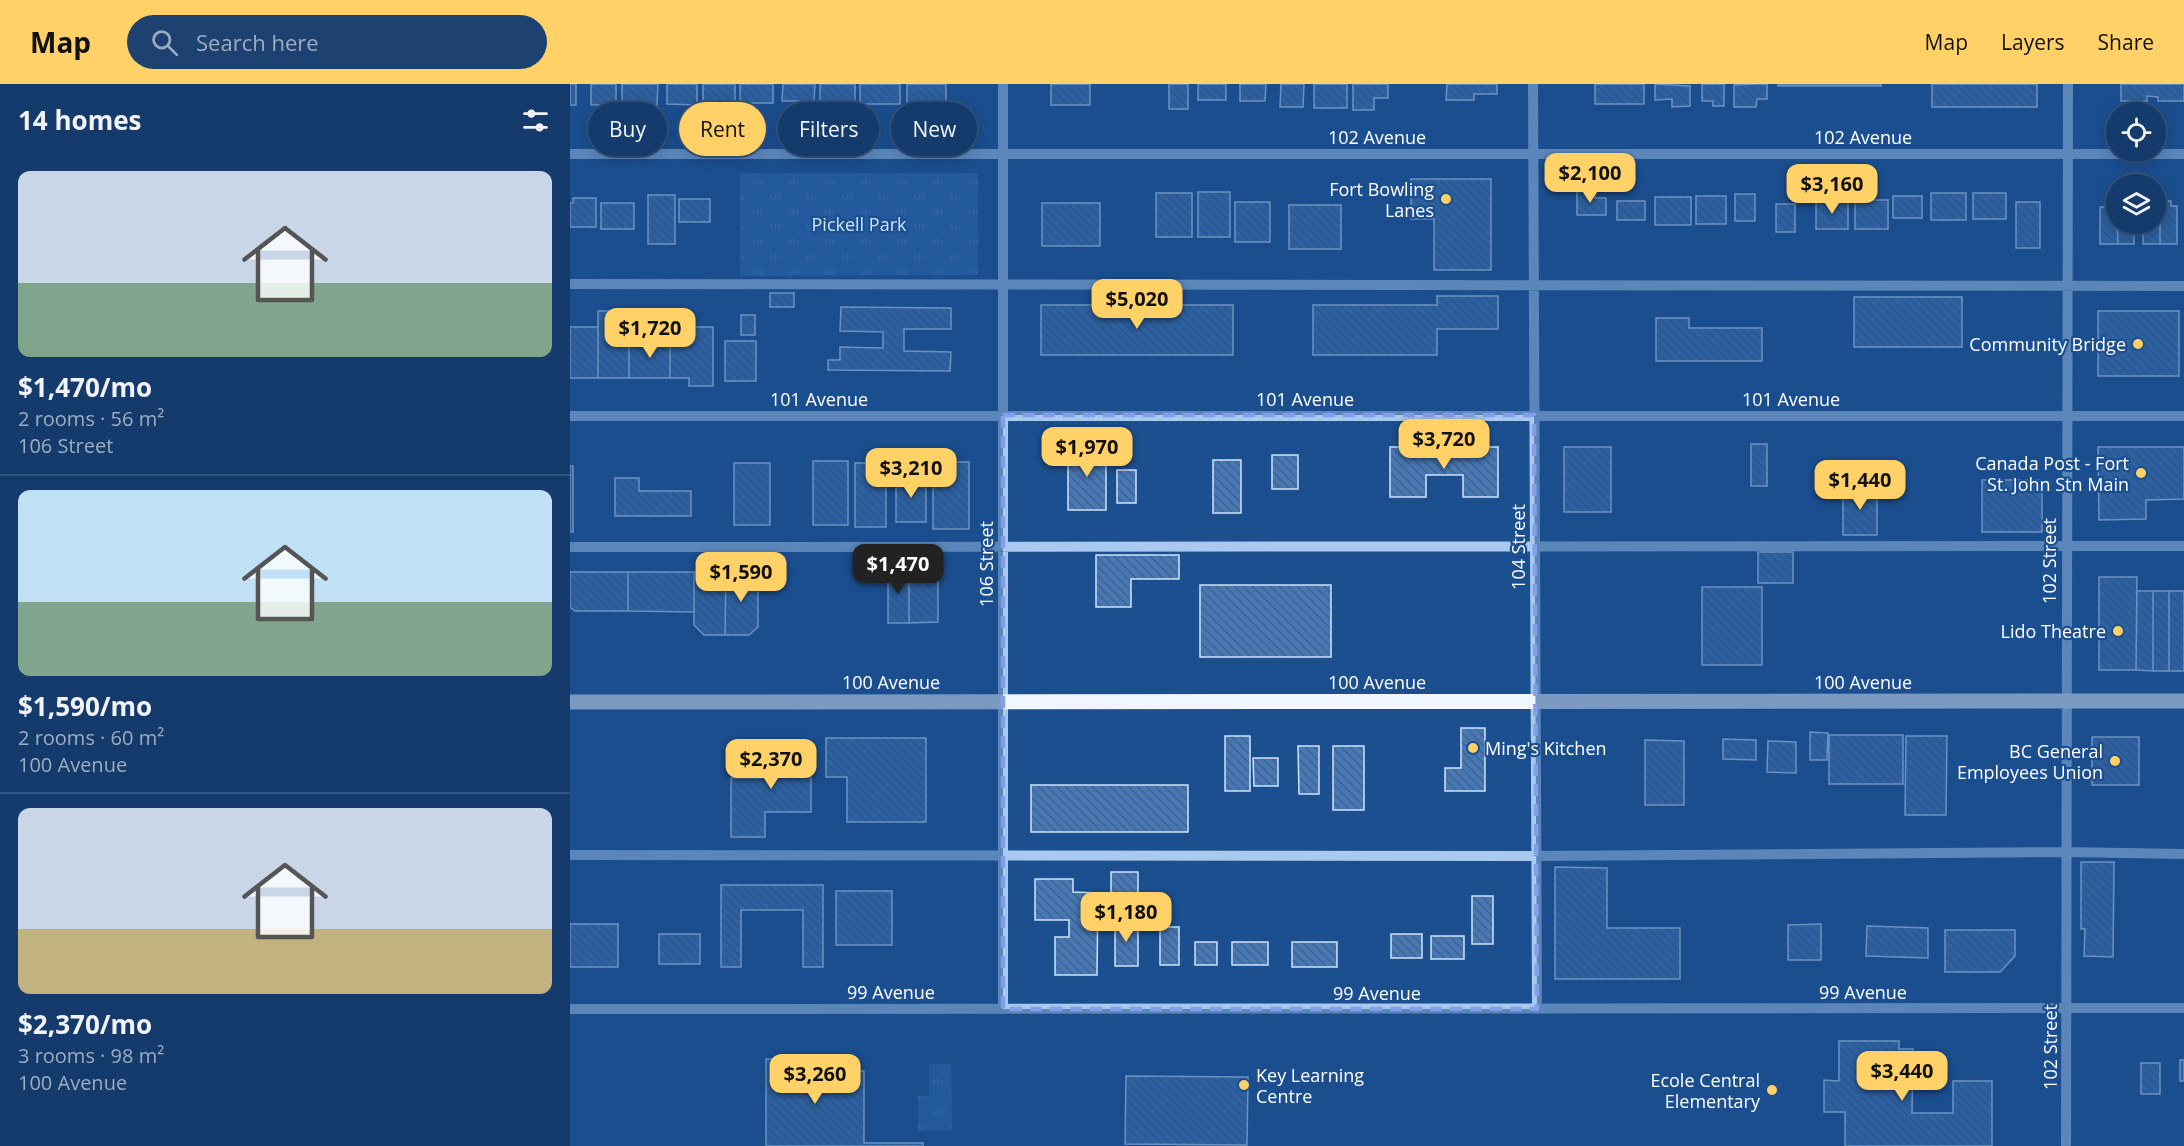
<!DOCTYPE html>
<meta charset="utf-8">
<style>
body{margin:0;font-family:"Open Sans",sans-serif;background:#1d4271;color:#f1f3f6;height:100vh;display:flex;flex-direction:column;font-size:22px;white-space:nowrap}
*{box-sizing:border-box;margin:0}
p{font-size:20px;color:#9dadc1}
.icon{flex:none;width:33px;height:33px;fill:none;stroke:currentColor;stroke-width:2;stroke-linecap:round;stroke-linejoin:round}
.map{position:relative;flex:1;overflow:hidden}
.sheet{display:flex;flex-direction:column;background:#143b6b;width:570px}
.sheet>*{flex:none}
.top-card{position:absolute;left:18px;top:18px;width:570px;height:54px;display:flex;gap:12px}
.buttons{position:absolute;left:1536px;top:18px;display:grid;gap:12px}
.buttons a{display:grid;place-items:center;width:60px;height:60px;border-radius:50%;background:#143b6b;box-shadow:0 3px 15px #0003,0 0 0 2px #33557e;font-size:30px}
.price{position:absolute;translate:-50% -51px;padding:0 14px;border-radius:12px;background:#ffd166;color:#111;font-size:20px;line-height:39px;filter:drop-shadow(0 2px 3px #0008)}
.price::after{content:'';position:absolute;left:50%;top:36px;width:18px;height:14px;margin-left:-9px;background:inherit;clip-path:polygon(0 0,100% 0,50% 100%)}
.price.on{background:#222;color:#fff}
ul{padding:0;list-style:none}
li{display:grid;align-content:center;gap:12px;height:318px;padding:0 18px}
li+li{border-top:2px solid #33557e}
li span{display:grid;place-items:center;height:186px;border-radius:12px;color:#555}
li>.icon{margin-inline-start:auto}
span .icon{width:108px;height:108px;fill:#fffc;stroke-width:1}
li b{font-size:26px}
h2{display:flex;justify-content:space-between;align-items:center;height:72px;padding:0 18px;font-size:26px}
.tag{padding:0 21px;border-radius:27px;background:#143b6b;box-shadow:0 3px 15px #0003,0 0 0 2px #33557e;font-size:21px;line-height:54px}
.tag.on{background:#ffd166;color:#111}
header{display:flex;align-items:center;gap:36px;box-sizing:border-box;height:84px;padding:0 30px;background:#ffd166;color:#111}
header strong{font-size:28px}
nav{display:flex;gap:33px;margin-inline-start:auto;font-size:21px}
.search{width:420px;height:54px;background:#1d4271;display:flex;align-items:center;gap:15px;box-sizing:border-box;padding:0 21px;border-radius:33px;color:#9dadc1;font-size:22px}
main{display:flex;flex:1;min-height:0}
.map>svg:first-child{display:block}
.grass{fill:url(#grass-tufts)}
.building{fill:url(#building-back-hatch);stroke:#cfe3fa;stroke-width:1.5}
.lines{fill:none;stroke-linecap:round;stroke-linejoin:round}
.minor{stroke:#a9c9ee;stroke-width:10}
.major{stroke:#f0f6ff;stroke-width:15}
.marked{fill:none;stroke:#839eea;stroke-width:4.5;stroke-dasharray:12 8;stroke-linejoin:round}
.poi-dot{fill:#ffd166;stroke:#1b4f8f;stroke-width:2}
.labels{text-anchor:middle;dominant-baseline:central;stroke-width:4.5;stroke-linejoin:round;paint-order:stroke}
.street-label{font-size:18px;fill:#fff;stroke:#1b4f8f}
.poi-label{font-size:18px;fill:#fff;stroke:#1b4f8f;text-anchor:end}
.park-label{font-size:18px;fill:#cfe3fa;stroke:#1b4f8f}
</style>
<header>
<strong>Map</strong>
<div class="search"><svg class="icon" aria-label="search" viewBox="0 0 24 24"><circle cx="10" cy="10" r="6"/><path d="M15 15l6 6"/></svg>Search here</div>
<nav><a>Map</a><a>Layers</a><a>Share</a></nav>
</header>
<main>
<section class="sheet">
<h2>14 homes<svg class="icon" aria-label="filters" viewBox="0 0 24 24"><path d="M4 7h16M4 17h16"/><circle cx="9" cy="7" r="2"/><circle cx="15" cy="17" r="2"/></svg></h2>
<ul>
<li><span style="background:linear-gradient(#c9d6e8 60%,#7fa58c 0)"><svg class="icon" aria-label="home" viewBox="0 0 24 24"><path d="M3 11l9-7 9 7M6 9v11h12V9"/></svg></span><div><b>$1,470/mo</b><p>2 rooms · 56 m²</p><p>106 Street</p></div></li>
<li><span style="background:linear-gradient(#bfe0f5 60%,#7fa58c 0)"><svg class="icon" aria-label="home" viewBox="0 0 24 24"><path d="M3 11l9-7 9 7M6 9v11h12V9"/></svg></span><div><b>$1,590/mo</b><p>2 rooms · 60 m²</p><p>100 Avenue</p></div></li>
<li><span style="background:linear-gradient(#c9d6e8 65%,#c2b280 0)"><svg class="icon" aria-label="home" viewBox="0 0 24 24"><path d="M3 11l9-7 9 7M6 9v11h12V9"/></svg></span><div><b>$2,370/mo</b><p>3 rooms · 98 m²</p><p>100 Avenue</p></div></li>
</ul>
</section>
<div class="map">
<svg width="1614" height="1062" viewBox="0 0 1614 1062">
<defs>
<pattern id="grass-tufts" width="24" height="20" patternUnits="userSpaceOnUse" patternTransform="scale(1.5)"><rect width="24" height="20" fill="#2e69ad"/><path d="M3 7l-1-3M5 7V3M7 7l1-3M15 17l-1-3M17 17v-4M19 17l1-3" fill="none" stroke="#4d80b9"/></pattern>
<pattern id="building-back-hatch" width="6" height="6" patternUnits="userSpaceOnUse" patternTransform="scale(1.5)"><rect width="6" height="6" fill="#4478b7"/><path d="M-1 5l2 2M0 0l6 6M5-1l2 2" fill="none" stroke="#486282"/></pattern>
</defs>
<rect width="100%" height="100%" fill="#1b4f8f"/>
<path class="grass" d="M170,89h238v102l-238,1z
M359,980h22l1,66 -34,1v-35h11z"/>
<path class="building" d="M0,0h6v21h-6z
M21,0h25v21h-25z
M52,0h36l-1,21h-35z
M97,0h30v21l-30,-1z
M133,0h32v20h-32z
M170,0h33v19h-33z
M213,0h32l-1,17h-32z
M250,0h35v22h-35z
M290,0h40v20h-40z
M337,0h39v20h-39z
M481,0h39v21h-39z
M599,0h19v25h-19z
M628,0h28v16h-28z
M670,0h26l-1,17h-25z
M711,0h23l-1,23h-23z
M744,0h33v24h-33z
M783,0h35v14h-14v12h-21z
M877,0h50v10h-23v6h-28z
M1025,0h49v20h-49z
M1085,0l35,2v20l-18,1v-8l-17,1z
M1132,0h22v22h-11v-5h-11z
M1185,0h12v15h-10l-1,8h-22v-22z
M1208,0h103v2h-103z
M1362,0h105v23h-105z
M1551,0h63v17h-26v-4l-11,-1v5h-26z
M841,95h80v91h-57v-51h-23z
M1007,107h18v7h11v17h-29z
M628,108h32v45h-32z
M586,109h36v44h-36z
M1361,109h35v27h-35z
M1403,109h33v26h-33z
M1165,110h20v27h-20z
M78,111h27v49h-27z
M1126,112h30v28h-30z
M1323,112h29v22h-29z
M1085,113h36v28h-36z
M3,114h23v29h-26v-24h3z
M109,115h31v23h-31z
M1285,116h33v29h-33z
M1047,117h28v19h-28z
M1246,117h32v28h-32z
M1536,117h10l2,43h-18v-37h6z
M1586,117h4v43h-17v-20h13z
M1590,117h11v5h6v38h-17z
M665,118h35v40h-35z
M1446,118h24v46h-24z
M31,119h33v26h-33z
M472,119h58v43h-58z
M1206,120h19v28h-19z
M719,121h52v44h-52z
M1547,140h17v20h-16z
M200,209h24v14h-24z
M867,212h61v33h-61v26h-124v-50h124z
M1284,213h108v50h-108z
M471,221h192v50h-192z
M271,223l110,1v21h-47v22l47,1 -1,19 -122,-1v-10h12v-13l43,1v-16l-43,-1z
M28,227h31v67h-31z
M1528,227h81v65h-81z
M171,231h14v20h-14z
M1086,234h33v10h73v33h-106z
M0,243h28v51h-28z
M100,243h43v59h-24v-8h-19z
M84,254h16v40h-41v-35h25z
M155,257h31v40h-31z
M1181,360h16v42h-16z
M498,361h38v65h-38z
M820,363h108v50h-35v-22h-37v22h-36z
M994,363h47v65h-47z
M1528,363h86v52l-38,1v19l-47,1z
M702,371h26v34h-26z
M643,376h28v53h-28z
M243,377h35v64h-35z
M363,378h36v67h-36z
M164,379h36v62h-36z
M285,379h31v64h-31z
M0,382h3v66h-3z
M547,386h19v33h-19z
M326,392h30v46h-30z
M45,394h24v13h52v25h-76z
M1412,396h60v52h-60z
M1273,403h34v48h-34z
M1188,468h35v31h-35z
M526,471h83v24h-48v28h-35z
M318,483h21v56h-21z
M339,483h29v55l-29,1z
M0,488h58v39h-53l-5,-4z
M58,488h66v40l-66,-1z
M124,488h32l-1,63h-21l-10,-10z
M156,488l32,1v54l-9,8h-24z
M1529,493h38l-1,93h-37z
M630,501h131v72h-131z
M1132,503h60v78h-60z
M1567,507h16v80l-17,-1z
M1583,507h16v80h-16z
M1599,507h15v80h-15z
M891,644h24v63h-40v-23h16z
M1240,648l18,1 -1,27h-17z
M1259,651h74v49h-74z
M655,652h25v55h-25z
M1336,652h41l-1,79h-41z
M1522,653h47v48h-47z
M256,654h100v84h-79v-45h-21z
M1153,655l33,1v20l-33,-1z
M1075,656l39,1v64h-39z
M1198,657l28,1v31l-29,-1z
M192,659h26v10h23v59h-46v25h-34v-59h31z
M728,662h21v48h-20z
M763,662h31v64h-31z
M683,674h25v28h-24z
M461,701h157v47h-157z
M1511,778h33l-1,95 -29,-1 1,-27h-4z
M985,783l52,1v60h73v51h-125z
M541,788h27v23h-27z
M465,795h38v13l25,1 -1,82h-42v-38h14v-17h-34z
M151,801h102v82h-20v-57h-62v57h-20z
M266,807h56v54h-56z
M902,812h21v48h-21z
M545,836h23v46h-23z
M0,840h48v43h-48z
M1251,840v36h-33v-35z
M1297,842l61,2v30l-62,-2z
M590,843h19v38h-19z
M1375,846h70v26l-15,16h-55z
M89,850h41v30h-41z
M821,850h31v24h-31z
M861,852h33v23h-33z
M625,858h22v23h-22z
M662,858h36v23h-36z
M722,858h45v25h-45z
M1269,957h60v8h14l-1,64h41v-32h39v65h-147v-34h-21v-32l15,1z
M196,975h64v12h34v72h59v3h-157z
M1610,976h4v21h-4z
M1571,979h19v31h-19z
M556,992l122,1 -1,68 -122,-1z"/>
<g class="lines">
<path class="minor" d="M963,0l4,925
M0,70h1614
M0,200l1614,2
M0,332h1614
M0,463l1614,-1
M0,771l966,1 529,-4 119,2
M0,925l1614,-1
M433,925v-925
M1496,1062l2,-1062"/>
<path class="major" d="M0,618l1614,-1"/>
</g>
<path d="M0 0H1614V1062H0ZM433,331h531l3,594h-534z" fill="#1b4f8f" fill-opacity=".55" fill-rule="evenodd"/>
<path class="marked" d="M433,331h531l3,594h-534z"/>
<g class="poi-dot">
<circle cx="876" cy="115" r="6"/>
<circle cx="1568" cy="260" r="6"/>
<circle cx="1571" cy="389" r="6"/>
<circle cx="1548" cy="547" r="6"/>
<circle cx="903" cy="664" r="6"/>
<circle cx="1545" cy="677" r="6"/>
<circle cx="674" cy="1001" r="6"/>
<circle cx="1202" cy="1006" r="6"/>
</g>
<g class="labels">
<g class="street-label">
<text x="807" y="53">102 Avenue</text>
<text x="1293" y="53">102 Avenue</text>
<text x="249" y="315">101 Avenue</text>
<text x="735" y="315">101 Avenue</text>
<text x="1221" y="315">101 Avenue</text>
<text transform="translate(948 463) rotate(-90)">104 Street</text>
<text transform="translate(1479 477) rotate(-90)">102 Street</text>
<text transform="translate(416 480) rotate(-90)">106 Street</text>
<text x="321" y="598">100 Avenue</text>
<text x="807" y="598">100 Avenue</text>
<text x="1293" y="598">100 Avenue</text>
<text x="321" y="908">99 Avenue</text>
<text x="1293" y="908">99 Avenue</text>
<text x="807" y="909">99 Avenue</text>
<text transform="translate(1480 963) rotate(-90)">102 Street</text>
</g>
<g class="poi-label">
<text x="864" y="105">Fort Bowling<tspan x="864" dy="21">Lanes</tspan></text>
<text x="1556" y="260">Community Bridge</text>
<text x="1559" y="379">Canada Post - Fort<tspan x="1559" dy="21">St. John Stn Main</tspan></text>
<text x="1536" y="547">Lido Theatre</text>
<text x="915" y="664" text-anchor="start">Ming's Kitchen</text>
<text x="1533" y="667">BC General<tspan x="1533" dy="21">Employees Union</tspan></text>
<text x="686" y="991" text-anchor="start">Key Learning<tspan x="686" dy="21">Centre</tspan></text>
<text x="1190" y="996">Ecole Central<tspan x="1190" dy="21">Elementary</tspan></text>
</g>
<g class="park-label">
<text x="289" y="140">Pickell Park</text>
</g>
</g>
</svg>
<div class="buttons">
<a><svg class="icon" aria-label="locate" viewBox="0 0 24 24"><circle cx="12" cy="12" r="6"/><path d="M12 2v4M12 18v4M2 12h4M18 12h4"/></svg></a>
<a><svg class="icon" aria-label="layers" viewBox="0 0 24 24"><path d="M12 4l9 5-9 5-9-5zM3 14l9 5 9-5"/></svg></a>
</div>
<b class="price" style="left:1020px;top:120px">$2,100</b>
<b class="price" style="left:1262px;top:131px">$3,160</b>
<b class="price" style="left:567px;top:246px">$5,020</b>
<b class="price" style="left:80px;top:275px">$1,720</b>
<b class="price" style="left:874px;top:386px">$3,720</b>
<b class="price" style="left:517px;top:394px">$1,970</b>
<b class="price" style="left:341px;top:415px">$3,210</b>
<b class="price" style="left:1290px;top:427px">$1,440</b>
<b class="price on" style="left:328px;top:511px">$1,470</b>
<b class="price" style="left:171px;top:519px">$1,590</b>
<b class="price" style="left:201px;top:706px">$2,370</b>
<b class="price" style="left:556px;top:859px">$1,180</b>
<b class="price" style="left:1332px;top:1018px">$3,440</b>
<b class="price" style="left:245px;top:1021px">$3,260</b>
<div class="top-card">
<a class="tag">Buy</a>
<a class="tag on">Rent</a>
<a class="tag">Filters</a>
<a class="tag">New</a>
</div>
</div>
</main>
